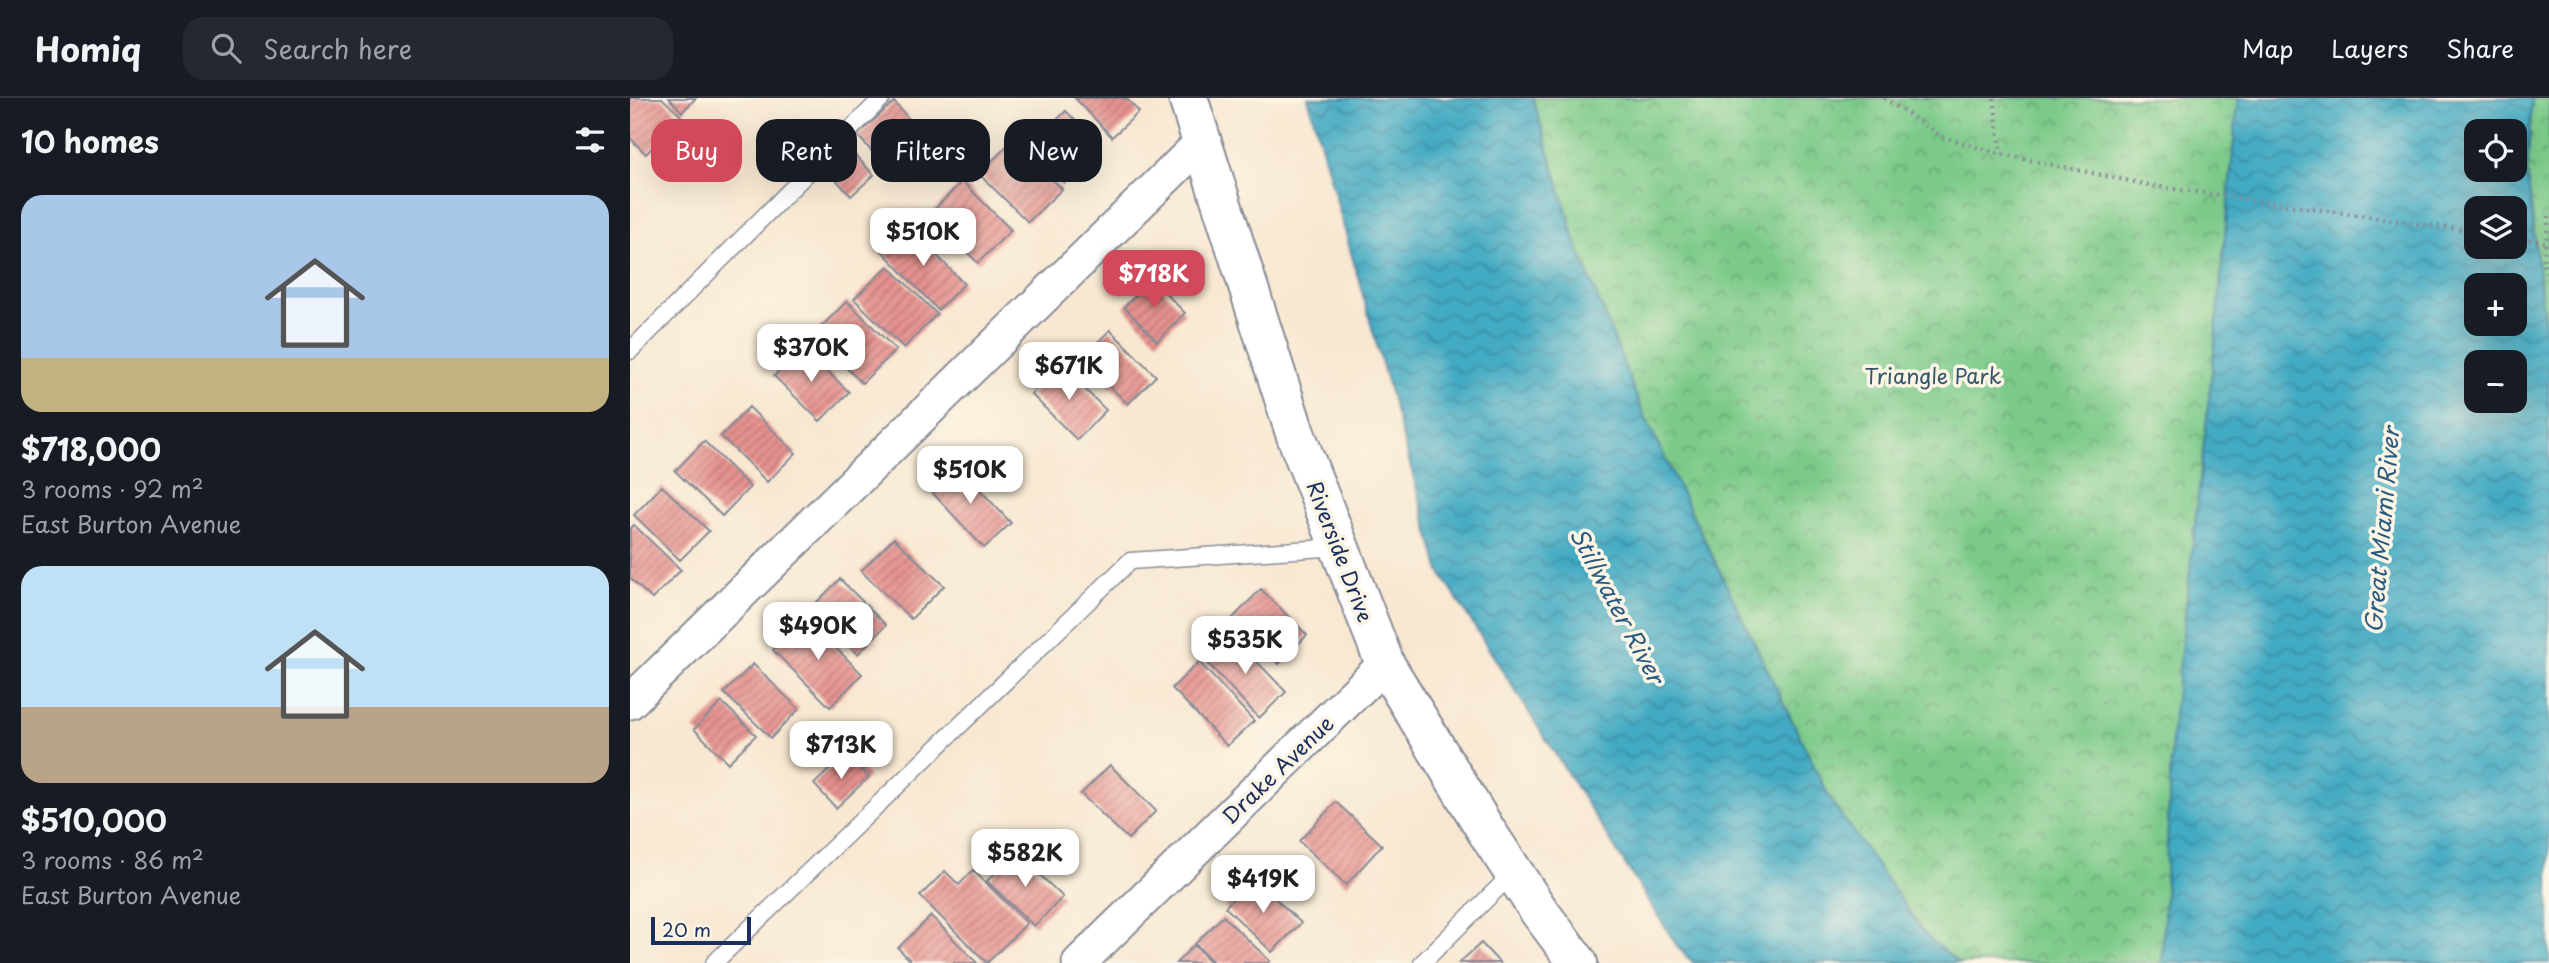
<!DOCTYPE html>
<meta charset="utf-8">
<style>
body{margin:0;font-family:"Playpen Sans",sans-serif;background:#242831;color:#f1f3f6;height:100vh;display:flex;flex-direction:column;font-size:26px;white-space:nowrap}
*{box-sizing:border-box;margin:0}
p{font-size:23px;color:#9ea1a6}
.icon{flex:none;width:38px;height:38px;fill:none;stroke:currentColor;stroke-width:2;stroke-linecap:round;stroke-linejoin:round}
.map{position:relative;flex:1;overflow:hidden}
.panel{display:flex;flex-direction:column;background:#171b24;width:630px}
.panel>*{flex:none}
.banner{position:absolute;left:21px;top:21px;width:665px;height:63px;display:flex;gap:14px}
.controls{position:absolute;left:1834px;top:21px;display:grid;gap:14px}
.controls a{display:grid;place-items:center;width:63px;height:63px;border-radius:14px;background:#171b24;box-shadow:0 7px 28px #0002;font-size:35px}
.scale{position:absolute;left:21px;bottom:18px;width:100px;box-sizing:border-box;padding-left:7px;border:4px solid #1b2f5e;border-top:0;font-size:19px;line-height:24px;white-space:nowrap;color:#1b2f5e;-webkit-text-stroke:5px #fcf5e5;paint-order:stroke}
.price{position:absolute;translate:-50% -60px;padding:0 16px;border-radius:14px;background:#fff;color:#222;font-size:23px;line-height:46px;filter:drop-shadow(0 2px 4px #0008)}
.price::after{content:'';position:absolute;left:50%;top:42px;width:21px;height:16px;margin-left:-10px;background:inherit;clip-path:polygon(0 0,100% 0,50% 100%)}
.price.active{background:#d1495b;color:#fff}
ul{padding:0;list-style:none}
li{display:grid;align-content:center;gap:14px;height:371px;padding:0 21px}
li span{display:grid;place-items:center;height:217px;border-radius:21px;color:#555}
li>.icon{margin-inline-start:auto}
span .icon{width:126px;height:126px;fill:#fffc;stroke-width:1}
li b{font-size:30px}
h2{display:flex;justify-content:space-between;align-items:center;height:84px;padding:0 21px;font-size:30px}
.tag{padding:0 24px;border-radius:21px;background:#171b24;box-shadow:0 7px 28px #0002;font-size:24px;line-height:63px}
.tag.active{background:#d1495b;color:#fff}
header{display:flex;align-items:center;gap:42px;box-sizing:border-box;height:98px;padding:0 35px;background:#171b24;border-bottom:2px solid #363941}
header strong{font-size:33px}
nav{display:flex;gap:38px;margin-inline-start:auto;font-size:24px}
.search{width:490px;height:63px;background:#242831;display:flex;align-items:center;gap:18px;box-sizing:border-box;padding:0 24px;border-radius:21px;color:#9ea1a6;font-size:26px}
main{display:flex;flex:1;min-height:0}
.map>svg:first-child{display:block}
.park{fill:url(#park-crowns);stroke:#4c7c74;stroke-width:2}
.water{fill:url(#water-waves);stroke:#2f6c90;stroke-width:2;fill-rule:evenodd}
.building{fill:url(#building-hatch)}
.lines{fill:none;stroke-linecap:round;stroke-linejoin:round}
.lane-casing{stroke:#8a8c98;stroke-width:19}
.street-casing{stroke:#8a8c98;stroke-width:37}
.secondary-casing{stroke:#8a8c98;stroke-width:42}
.path{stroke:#8a8c98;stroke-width:4.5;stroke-dasharray:2 5;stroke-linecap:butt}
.lane{stroke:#fff;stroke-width:16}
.street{stroke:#fff;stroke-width:33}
.secondary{stroke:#fff;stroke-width:38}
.path-bridge{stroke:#8a8c98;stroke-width:4.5;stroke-dasharray:2 5;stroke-linecap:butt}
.labels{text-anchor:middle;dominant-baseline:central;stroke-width:7;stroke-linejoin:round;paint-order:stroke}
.park-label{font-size:21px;fill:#335669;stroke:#fcf5e5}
.street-label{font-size:21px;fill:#1b2f5e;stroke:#fcf5e5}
.water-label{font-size:23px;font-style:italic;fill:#295a81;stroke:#fcf5e5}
</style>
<header>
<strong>Homiq</strong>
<div class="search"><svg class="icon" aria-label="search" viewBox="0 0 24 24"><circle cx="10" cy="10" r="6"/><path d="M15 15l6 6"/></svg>Search here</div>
<nav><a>Map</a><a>Layers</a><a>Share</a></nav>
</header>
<main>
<section class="panel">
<h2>10 homes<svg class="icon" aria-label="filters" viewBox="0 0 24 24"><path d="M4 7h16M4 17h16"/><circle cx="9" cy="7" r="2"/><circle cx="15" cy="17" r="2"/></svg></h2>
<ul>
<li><span style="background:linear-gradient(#a9c7e8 75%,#c2b280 0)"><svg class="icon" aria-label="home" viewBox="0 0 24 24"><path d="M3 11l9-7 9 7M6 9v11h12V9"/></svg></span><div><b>$718,000</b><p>3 rooms · 92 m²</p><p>East Burton Avenue</p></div></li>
<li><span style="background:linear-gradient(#bfe0f5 65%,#b9a48a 0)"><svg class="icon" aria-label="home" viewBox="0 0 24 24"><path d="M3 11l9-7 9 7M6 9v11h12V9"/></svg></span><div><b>$510,000</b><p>3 rooms · 86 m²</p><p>East Burton Avenue</p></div></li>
</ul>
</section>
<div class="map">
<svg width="1919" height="865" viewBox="0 0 1919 865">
<defs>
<pattern id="park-crowns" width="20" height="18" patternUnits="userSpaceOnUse" patternTransform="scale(1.75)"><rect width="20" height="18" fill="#7cca8a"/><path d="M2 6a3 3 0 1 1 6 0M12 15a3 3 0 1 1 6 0" fill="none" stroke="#65a474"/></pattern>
<pattern id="water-waves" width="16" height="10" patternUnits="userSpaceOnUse" patternTransform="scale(1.75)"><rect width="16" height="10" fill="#43aac3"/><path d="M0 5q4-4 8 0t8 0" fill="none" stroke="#378ba2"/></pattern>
<pattern id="building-hatch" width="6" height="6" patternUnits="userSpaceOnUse" patternTransform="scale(1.75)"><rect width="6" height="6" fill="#e6928e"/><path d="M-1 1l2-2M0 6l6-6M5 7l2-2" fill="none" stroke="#ba7877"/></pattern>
</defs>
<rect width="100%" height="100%" fill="#fcf5e5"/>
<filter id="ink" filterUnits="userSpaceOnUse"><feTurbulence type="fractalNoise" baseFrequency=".0143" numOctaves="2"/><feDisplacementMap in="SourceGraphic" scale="14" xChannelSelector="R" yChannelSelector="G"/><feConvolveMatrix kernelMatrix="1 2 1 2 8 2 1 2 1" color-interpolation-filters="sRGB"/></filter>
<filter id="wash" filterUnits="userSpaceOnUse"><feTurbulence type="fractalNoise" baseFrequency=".00686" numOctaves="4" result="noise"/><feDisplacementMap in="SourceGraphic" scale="28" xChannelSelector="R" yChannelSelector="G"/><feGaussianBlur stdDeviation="1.57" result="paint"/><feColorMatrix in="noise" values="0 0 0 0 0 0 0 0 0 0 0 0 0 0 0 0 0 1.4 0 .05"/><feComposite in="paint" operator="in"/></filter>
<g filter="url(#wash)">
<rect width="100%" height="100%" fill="#f8e8d1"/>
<path class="park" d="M903,0h705l-25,264 -41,372 -10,229h-203l-32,-26 -96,-136 -188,-388 -68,-173z
M1902,0h17v263l-22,-189z"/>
<path class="water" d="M678,0h225l42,142 68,173 188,388 96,136 32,26h-265l-15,-14 -239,-377z
M1608,0h294l-5,74 22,189v602h-387l10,-229 41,-372zM1846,33h39v39h-39zM1846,110h39v39h-39zM1846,187h39v39h-39zM1846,264h39v39h-39z"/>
<g id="blocks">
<path class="building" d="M0,0h32l20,19 -36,37 -16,-16z
M39,0h27l-14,14z
M445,0h51l13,14 -27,25z
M264,4l20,23 -37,32 -20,-22z
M436,13l35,36 -37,36 -35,-36z
M383,42l49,49 -34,33 -49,-48z
M219,51l25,26 -23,21 -24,-26z
M332,83l49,49 -33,33 -49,-48z
M279,128l55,58 -26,26 -56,-59z
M258,168l49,48 -33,34 -50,-49z
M522,181l33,34 -28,28 -33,-34z
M217,203l49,49 -34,33 -49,-48z
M480,232l46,46 -28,28 -47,-45z
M172,249l47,45 -29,29 -46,-45z
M430,267l46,45 -29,30 -46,-46z
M119,309l47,46 -29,29 -46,-46z
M74,343l46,46 -28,29 -47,-45z
M326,366l55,59 -27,25 -55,-59z
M32,388l47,45 -29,29 -46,-45z
M4,427l47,45 -29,29 -22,-21v-49z
M264,440l50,48 -33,33 -50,-48z
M210,481l46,46 -28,29 -47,-46z
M631,491l46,46 -28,29 -47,-45z
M176,520l56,56 -32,33 -57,-57z
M601,536l55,58 -27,26 -55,-59z
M569,564l55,59 -27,25 -55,-58z
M123,566l46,45 -28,29 -47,-45z
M92,604l34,33 -28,28 -34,-34z
M216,656l23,23 -33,31 -22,-24z
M480,667l46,46 -28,28 -47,-45z
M706,704l46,43 -36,40 -47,-44z
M386,754l47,45 -29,29 -47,-45z
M343,772l54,53 -40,40 -67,-67 25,-25 14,14z
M624,780l47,45 -29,29 -47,-45z
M301,818l46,47h-64l-15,-15z
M593,818l47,45 -2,2h-54l-19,-19z
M851,845l19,20h-41z
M564,847l18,18h-36z"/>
</g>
</g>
<g filter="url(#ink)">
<use href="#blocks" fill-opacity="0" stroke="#8a8c98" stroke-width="2"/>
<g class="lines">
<g class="lane-casing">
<path id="lane" d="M0,253l252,-253
M84,865l416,-402 210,-14
M792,865l91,-90"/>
</g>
<g class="street-casing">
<path id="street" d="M0,604l572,-560
M449,865l306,-299"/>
</g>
<g class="secondary-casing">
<path id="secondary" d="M558,0l107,335 90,231 102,168 52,79 39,52"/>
</g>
<path class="path" d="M1254,0l59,39 58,17 153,32 322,46
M1364,0l7,56
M1919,118l-6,48 6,14"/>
<use href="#lane" class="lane"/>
<use href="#street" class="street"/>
<use href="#secondary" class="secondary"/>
<path class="path-bridge" d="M1885,140l34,5"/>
</g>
</g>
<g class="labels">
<g class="park-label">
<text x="1303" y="277">Triangle Park</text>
</g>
<g class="street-label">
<text transform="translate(711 453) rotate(69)">Riverside Drive</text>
<text transform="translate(647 671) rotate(-44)">Drake Avenue</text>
</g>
<g class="water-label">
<text transform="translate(1751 432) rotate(-85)">Great Miami River</text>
<text transform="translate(988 507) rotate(62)">Stillwater River</text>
</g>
</g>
</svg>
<div class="controls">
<a><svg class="icon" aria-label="locate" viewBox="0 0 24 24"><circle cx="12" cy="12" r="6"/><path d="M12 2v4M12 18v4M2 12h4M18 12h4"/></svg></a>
<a><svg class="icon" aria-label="layers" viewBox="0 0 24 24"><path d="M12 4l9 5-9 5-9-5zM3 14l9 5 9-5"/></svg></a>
<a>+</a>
<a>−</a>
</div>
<div class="scale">20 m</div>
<b class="price" style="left:293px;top:170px">$510K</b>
<b class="price active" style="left:524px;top:212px">$718K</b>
<b class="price" style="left:181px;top:286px">$370K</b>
<b class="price" style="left:439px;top:304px">$671K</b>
<b class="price" style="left:340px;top:408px">$510K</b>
<b class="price" style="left:188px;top:564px">$490K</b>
<b class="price" style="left:615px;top:578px">$535K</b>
<b class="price" style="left:211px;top:683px">$713K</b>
<b class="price" style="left:395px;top:791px">$582K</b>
<b class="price" style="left:633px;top:817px">$419K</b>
<div class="banner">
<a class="tag active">Buy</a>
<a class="tag">Rent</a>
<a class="tag">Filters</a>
<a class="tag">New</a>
</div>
</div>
</main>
